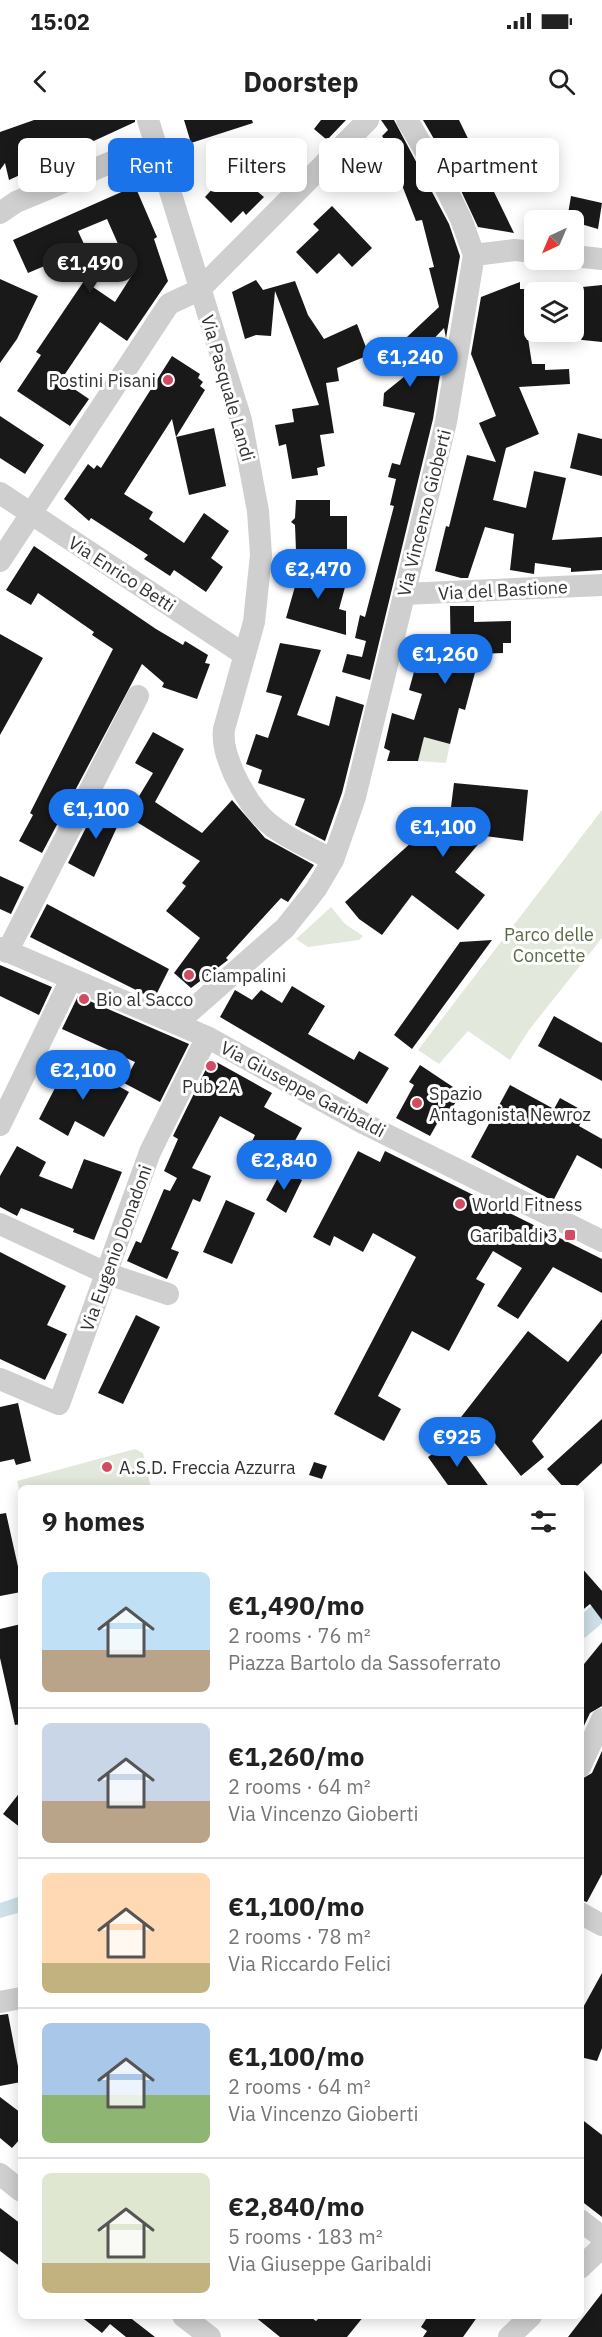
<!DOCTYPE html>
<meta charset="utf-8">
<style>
body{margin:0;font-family:"IBM Plex Sans",sans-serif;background:#f6f6f6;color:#222;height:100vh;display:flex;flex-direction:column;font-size:22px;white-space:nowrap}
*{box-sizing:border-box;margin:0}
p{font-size:20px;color:#767676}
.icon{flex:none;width:33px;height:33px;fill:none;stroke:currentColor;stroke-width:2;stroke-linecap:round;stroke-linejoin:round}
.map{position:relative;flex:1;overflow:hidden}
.panel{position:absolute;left:18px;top:1365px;width:566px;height:834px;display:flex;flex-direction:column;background:#fff;border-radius:9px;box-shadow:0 3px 15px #0003}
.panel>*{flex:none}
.guide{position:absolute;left:18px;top:18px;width:567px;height:54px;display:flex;gap:12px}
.needle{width:39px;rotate:224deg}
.controls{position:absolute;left:524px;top:90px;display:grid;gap:12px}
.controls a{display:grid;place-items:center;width:60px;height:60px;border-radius:9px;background:#fff;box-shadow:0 3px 15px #0003;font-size:30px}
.price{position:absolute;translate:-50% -51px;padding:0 14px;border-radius:21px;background:#1a73e8;color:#fff;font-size:20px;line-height:39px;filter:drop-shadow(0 2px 3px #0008)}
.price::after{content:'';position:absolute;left:50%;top:36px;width:18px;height:14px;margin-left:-9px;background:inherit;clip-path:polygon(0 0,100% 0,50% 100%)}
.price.active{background:#222;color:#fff}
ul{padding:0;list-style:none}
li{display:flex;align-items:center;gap:18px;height:150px;padding:0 24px}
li+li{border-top:2px solid #e0e0e0}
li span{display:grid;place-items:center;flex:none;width:168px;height:120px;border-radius:9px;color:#555}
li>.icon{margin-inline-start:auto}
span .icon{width:72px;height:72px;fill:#fffc;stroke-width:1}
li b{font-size:26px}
h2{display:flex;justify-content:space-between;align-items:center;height:72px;padding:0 24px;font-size:26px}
.chip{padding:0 21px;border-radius:9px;background:#fff;box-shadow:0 3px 15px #0003;font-size:21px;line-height:54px}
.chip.active{background:#1a73e8;color:#fff}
.status{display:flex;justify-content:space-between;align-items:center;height:42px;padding:0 30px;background:#fff;direction:ltr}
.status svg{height:16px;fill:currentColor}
header{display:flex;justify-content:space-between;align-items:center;height:78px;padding:0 24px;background:#fff;font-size:27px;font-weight:800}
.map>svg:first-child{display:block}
.green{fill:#e3e8dc}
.water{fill:#cee0e8}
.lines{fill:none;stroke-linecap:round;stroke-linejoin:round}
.canal{stroke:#cee0e8;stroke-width:20}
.building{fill:#191919}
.minor{stroke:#cfcfcf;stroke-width:22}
.poi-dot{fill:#d14c61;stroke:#fff;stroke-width:2}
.labels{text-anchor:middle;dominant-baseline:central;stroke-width:6;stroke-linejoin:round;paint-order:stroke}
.poi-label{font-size:18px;fill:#323232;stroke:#fff;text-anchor:start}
.street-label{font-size:18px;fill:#323232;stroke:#fff}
.park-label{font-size:18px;fill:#586944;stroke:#fff}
</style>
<div class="status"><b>15:02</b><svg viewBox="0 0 49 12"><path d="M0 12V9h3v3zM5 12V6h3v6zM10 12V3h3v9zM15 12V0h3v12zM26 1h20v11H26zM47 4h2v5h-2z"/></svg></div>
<header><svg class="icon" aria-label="back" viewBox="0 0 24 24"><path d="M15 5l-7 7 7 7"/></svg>Doorstep<svg class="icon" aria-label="search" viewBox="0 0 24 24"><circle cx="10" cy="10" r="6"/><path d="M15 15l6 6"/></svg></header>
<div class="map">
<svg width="602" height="2217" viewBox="0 0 602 2217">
<rect width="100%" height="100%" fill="#fff"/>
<path class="green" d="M424,617l26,7 -4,19 -28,-2z
M602,690v128l-73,92 -19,30 -42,-29 -29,33 -21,-14z
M331,787l14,17 18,12 -4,4 -51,7 -12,-8z
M135,1329l8,4 8,35h-130v9l-4,-16z"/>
<path class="water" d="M21,1776v16l-21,6v-15z"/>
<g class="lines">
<path class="canal" d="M580,1509l22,-19"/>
</g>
<path class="building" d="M34,0h101v2l-126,58 -4,-17 -5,7v-38z
M184,0h68l1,3 -62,20z
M321,0h25l-19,20 -13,-11z
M381,0h13l55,104 11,32 -14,82 -2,-10 -18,19 18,3 -11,69 -63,261 -28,-8 5,-18 15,3 4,-16 -11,-3 5,-23 5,2 29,-111 -4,-1 6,-26 -8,-2 4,-14 8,2 15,-52 -32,-7 1,-13 26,-21 -10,-11 16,-15 -9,-9 32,-30 -10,-39 5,-1 -12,-47 -6,1 -16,-41 -7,4 -12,-25 12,-7 -11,-16 6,-6z
M423,0h36l55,113 -36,-6 -29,-62z
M243,41l24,23 -9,8 6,5 -18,18 -3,-4 -12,12 -26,-26 10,-11 -2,-2 18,-19 4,4z
M135,66l22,51 -3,2 14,42 -41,60 -27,-19 -39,58 28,19 -19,27 -53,-35 24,-36 -5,-3 48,-71 31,21 19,-30 -7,-21 -5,2 -15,-34 -29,12 11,24 -16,8 -5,-7 -40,17 -15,-33z
M571,76l31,7 -4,26 -31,-9z
M332,86l40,42 -20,19 -13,-14 -22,21 -21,-22 23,-22 -6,-6z
M0,159l38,17 -21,43 -17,24z
M256,160l7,10 32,-9 13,34 16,24 33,-15 12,31 -32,13 2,13 -13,2 8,50 -14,2 5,31 -8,2 1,7 -26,4 -6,-35 -7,2 -4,-21 19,-3 -2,-13 27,-4 -44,-114 -4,45 -15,-1 -11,4 -13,-47z
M520,162v7h14v27l-9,3 7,45h13v6l24,-1 1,15 -51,3 20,47 -33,14 -13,52 33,8 8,-37 32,7 -14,62 50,-3v33l-31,2v-4l-36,-5 -1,11 -24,-4 4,-36 -29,-7 -17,51h-7l-26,-7 11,-45 3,1 18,-72 29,7 -17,-39 17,-7 -25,-62 10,-57z
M602,165v57l-29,-3v-51z
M172,236l28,18 -2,4 5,4 -3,4 5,4 -29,47 -4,-18 -48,75 29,18 -4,7 35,24 20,-30 25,18 -18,27 12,9 -17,25 -32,-22 -4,6 -26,-17 4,-4 -57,-37 -2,3 -25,-22 24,-35 6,5 3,-4 4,3z
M0,296l44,29 -19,29 -25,-16z
M214,308l12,58 -37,9 -13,-58z
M578,313l24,6v37l-32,-8z
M296,380h34v16h17v35h-51l-1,-26 -4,-3 4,-4z
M34,426l122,83 27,16 2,-4 23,14 -3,8 5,1 -13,35 -35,-12 2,-4 -22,-19 -100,189 -23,-12 14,-26 -3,-2 83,-164 -21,-14 2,-3 -56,-39 -7,12 -25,-15z
M294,445l53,15 -8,29 7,2v24l-60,-17 10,-35 -6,-2z
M450,486h24v16l37,-1v22h-8v10l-23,1 -15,56 -6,-2 -9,36 -26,-7 -6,24h-31l3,-10 -6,-3 8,-35 22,7 8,-26 -13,-4 8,-29 34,9z
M0,514l43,24 -43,77z
M280,523l41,7 -24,65 32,11 7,-30 28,9 -22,88 -17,48 -30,-16 10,-26 -47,-16 4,-13 -16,-6 10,-30 12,4 14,-42 -16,-4z
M153,612l31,17 -29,53 47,31 30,-33 33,38 49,27 -26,37 -7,-4 -55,60 2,2 -37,28 -17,-15 26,-35 -34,-27 20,-25 -4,-3 18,-22 -73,-45 26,-43 -18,-10z
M454,663l74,7 -5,51 -38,-5 -30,36 30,23 -27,35 -46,-35 -30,40 -23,-16 -14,-17 106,-95z
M99,682l24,12 -29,63 -26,-14z
M0,756l24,11 -13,27 -11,-5z
M47,784l122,65 -15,30 -124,-62z
M492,820l-80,109 -18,-14 66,-93z
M0,845l52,22 -13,28 -39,-19z
M292,866l33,20 -17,28 46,26 5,-9 30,17 -22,36 -147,-87 15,-27 17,10 9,-10 21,13z
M78,876l111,48 -29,58 -36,-19 11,-21 -73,-33z
M554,896l48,27v38l-64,-35z
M70,939l59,33 -25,45 -29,-16 -7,15 -29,-17z
M211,939l61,34 -8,14 38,21 -21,38 -32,-18 6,-13 -35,-19 -28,52 19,8 -11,26 -7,-3 -22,50 8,3 -12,27 -40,-18 9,-20 5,2 23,-54 6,2 7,-13 -13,-7 14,-32 -5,-3z
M420,945l42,28 -21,31 -3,-2 -8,14 -34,-18 18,-33 -5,-3z
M510,965l44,24 6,-11 27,15 -8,13 23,13v30l-25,-14 -24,46 -82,-44z
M17,1026l29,16 -7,14 33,13 12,-30 38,13 -28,68 -21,-8 1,-3 -53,-21 -4,8 -17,-9v-31z
M358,1031l22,11 5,-11 217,108v34l-49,-26 -35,52 -21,-13 25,-38 -29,-17 -17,28 9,5 -36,67 -37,-20 -34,65 23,13 -17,32 -50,-27 82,-157 -43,-24 -10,19 -29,-16 -4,10 -17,-9z
M282,1050l20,10 -16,33 -20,-13z
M226,1080l29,13 -23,51 -29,-12z
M0,1132l66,34 -19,39 20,9 -22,46 -45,-21z
M136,1195l24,12 -37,77 -25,-11z
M602,1199v34l-70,88 12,16 -23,19 -27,-34 -3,4 -33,-25 70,-90 40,31z
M18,1283l13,58 -15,4 -2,-6 -14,3v-55z
M602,1299v44l-27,25h-11l-17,-19z
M454,1319l36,49h-40l-22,-31z
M314,1342l13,4 -5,13 -13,-4z
M6,1393l15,67v12l-21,4v-82z
M580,1446l22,25v29l-12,-16 -10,8z
M21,1504v100l-6,1 -15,-67v-29z
M602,1522v64l-12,7 -10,21v-65z
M602,1631v123l-15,28 -7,-2v-120l12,-7z
M21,1671v37l-18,-14z
M602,1853v75l-5,13 -17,-4v-44z
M8,1894l13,68 -21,4v-71z
M0,1977l21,16v25l-9,10 -12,-10z
M580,1998l22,17v82l-22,-17z
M0,2088l21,16v43l-21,-16z
M602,2173v44h-34z
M80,2196h48l27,21h-29l-16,-13 -8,9z
M254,2196h55l7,5 5,-5h43l-17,21h-67z
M428,2196h50l-15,21h-40l4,-6 -6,-4z"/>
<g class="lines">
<path class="minor" d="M148,0l93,300 17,91 3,44 -7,67 -30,107c-2,17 4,30 10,45 26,55 48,59 99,86
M0,93l16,-11 139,-58
M474,135l41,-5 19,2
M573,136l29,3
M0,373l245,162
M0,441l169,-257 30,-14 169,-170
M404,474l198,-9
M0,828l207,89 158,87 237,117
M7,832l131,-256
M177,903l108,-95 31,-39 17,-29 22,-63 91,-375 28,-167 -13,-36 -24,-48 -30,-51
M0,1005l71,-146
M0,1104l108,50 60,20
M0,1259l59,25 91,-252 57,-115
M580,1647l22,-48
M580,1793l22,12
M0,1882l21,-4
M0,2054l21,17
M580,2100l22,17
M580,2148l22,-21
M183,2196l27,21
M509,2217l22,-21"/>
</g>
<g class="poi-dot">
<circle cx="168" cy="260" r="6"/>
<circle cx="189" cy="855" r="6"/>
<circle cx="84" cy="879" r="6"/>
<circle cx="211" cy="946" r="6"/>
<circle cx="417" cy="983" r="6"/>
<circle cx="460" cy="1084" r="6"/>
<rect x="564" y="1109" width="12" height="12" rx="3"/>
<circle cx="107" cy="1347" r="6"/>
</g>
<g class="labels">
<g class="poi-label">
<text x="156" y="260" text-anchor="end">Postini Pisani</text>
<text x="201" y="855">Ciampalini</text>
<text x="96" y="879">Bio al Sacco</text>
<text x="211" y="966" text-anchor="middle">Pub 2A</text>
<text x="429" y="973">Spazio<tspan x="429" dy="21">Antagonista Newroz</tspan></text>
<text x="472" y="1084">World Fitness</text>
<text x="558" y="1115" text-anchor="end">Garibaldi 3</text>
<text x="119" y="1347">A.S.D. Freccia Azzurra</text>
</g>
<g class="street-label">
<text transform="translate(228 268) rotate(74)">Via Pasquale Landi</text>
<text transform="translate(424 393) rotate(-76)">Via Vincenzo Gioberti</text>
<text transform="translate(122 454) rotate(33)">Via Enrico Betti</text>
<text transform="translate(503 470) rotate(-3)">Via del Bastione</text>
<text transform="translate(303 969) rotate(28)">Via Giuseppe Garibaldi</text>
<text transform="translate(116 1128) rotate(-70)">Via Eugenio Donadoni</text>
</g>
<g class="park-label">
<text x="549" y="814">Parco delle<tspan x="549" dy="21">Concette</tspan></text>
</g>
</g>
</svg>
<div class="controls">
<a><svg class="needle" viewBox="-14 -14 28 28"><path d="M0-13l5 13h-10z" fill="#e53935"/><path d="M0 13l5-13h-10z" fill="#767676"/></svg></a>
<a><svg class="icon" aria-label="layers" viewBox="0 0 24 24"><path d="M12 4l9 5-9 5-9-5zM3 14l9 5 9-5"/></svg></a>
</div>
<b class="price active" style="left:90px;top:174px">€1,490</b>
<b class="price" style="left:410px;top:268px">€1,240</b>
<b class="price" style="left:318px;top:480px">€2,470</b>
<b class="price" style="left:445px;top:565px">€1,260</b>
<b class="price" style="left:96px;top:720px">€1,100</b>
<b class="price" style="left:443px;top:738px">€1,100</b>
<b class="price" style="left:83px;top:981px">€2,100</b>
<b class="price" style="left:284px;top:1071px">€2,840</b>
<b class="price" style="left:457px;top:1348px">€925</b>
<div class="guide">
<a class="chip">Buy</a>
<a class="chip active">Rent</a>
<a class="chip">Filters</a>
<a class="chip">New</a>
<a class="chip">Apartment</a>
</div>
<section class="panel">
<h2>9 homes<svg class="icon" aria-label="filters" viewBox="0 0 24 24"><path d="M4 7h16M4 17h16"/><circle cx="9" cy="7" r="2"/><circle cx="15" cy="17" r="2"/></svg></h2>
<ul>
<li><span style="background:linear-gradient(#bfe0f5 65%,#b9a48a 0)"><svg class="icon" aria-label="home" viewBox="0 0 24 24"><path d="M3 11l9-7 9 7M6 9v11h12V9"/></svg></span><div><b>€1,490/mo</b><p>2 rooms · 76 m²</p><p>Piazza Bartolo da Sassoferrato</p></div></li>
<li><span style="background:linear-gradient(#c9d6e8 65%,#b9a48a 0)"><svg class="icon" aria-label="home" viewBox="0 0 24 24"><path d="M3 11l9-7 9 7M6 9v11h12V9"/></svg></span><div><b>€1,260/mo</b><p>2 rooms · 64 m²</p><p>Via Vincenzo Gioberti</p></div></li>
<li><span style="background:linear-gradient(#ffd9b3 75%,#c2b280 0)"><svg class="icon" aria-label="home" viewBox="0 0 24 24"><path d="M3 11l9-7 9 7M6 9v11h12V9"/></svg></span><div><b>€1,100/mo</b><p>2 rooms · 78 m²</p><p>Via Riccardo Felici</p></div></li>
<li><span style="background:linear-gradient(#a9c7e8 60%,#8fb573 0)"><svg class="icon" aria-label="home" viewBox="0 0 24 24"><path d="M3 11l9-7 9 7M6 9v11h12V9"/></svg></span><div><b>€1,100/mo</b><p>2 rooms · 64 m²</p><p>Via Vincenzo Gioberti</p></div></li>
<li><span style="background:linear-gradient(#dfe7d0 75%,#c2b280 0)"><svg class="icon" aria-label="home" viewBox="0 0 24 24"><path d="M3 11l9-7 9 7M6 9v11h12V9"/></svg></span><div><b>€2,840/mo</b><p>5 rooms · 183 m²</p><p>Via Giuseppe Garibaldi</p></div></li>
</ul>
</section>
</div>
